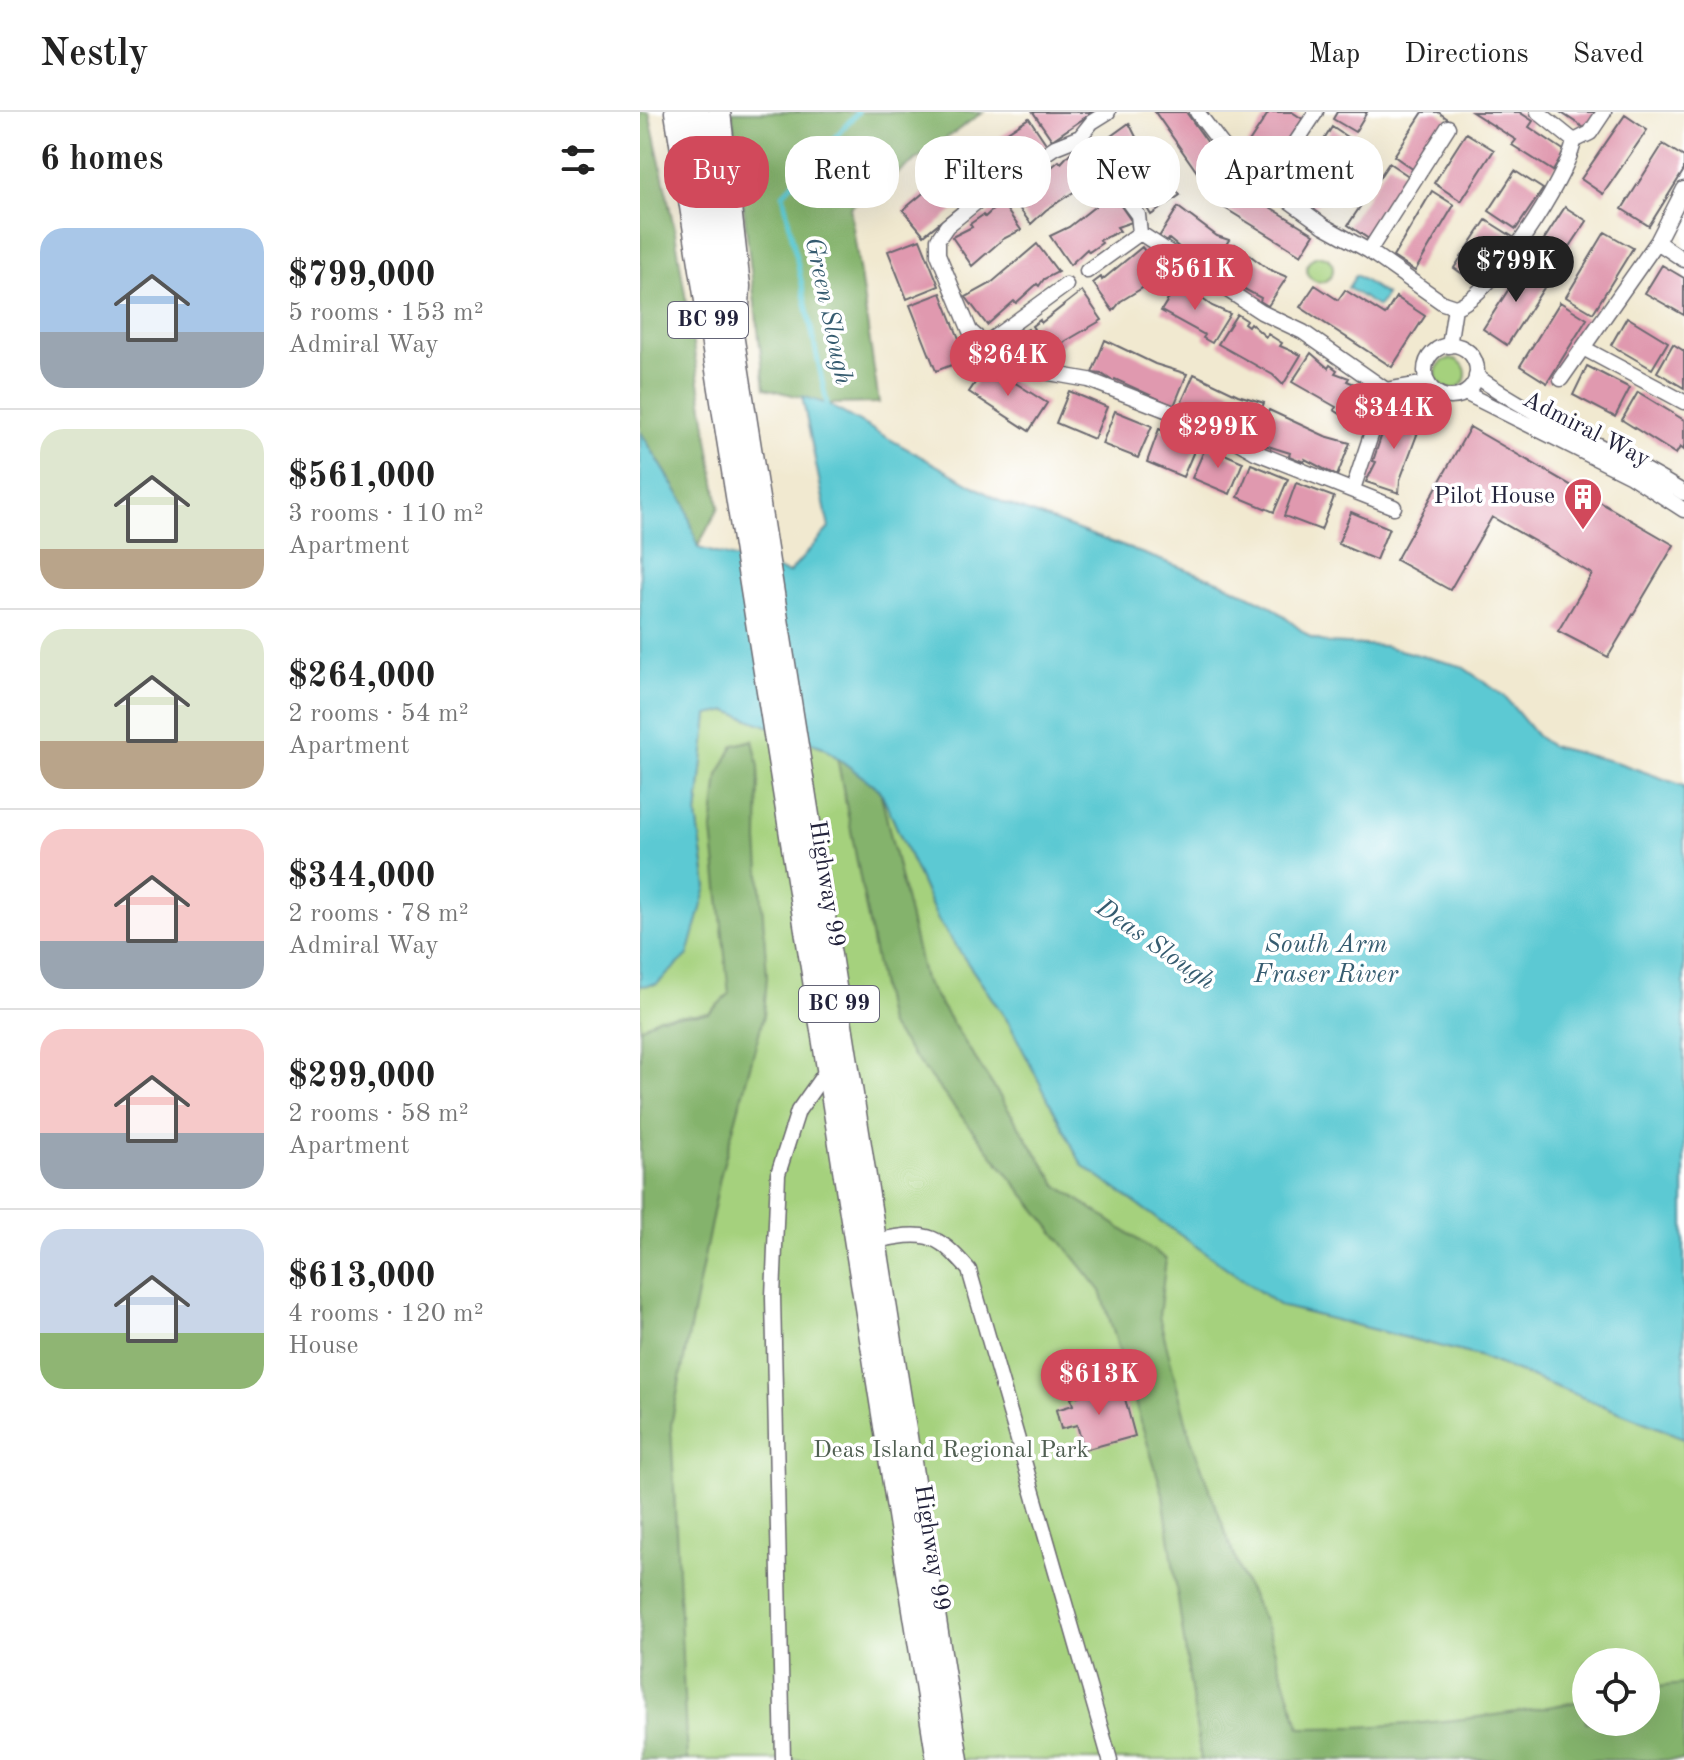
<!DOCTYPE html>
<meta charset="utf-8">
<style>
body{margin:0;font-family:"Old Standard TT",serif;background:#f2f2f2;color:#222;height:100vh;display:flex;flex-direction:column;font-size:30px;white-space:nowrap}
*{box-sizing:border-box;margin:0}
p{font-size:26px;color:#767676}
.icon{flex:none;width:44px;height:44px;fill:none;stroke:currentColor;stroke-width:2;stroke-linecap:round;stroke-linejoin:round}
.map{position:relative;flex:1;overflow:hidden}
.drawer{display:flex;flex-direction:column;background:#fff;width:640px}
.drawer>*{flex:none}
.top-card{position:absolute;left:24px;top:24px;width:760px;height:72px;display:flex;gap:16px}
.buttons{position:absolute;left:932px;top:1536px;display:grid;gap:16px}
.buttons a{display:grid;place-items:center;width:88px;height:88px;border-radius:50%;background:#fff;box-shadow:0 8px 32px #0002;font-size:40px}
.price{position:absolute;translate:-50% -68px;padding:0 18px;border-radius:28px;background:#d1495b;color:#fff;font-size:26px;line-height:52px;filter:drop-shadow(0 2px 4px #0008)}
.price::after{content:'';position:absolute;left:50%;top:48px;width:24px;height:18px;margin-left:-12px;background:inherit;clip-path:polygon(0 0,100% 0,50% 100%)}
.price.current{background:#222;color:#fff}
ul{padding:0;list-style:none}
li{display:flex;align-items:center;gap:24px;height:200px;padding:0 40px}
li+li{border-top:2px solid #e0e0e0}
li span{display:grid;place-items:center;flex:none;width:224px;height:160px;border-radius:24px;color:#555}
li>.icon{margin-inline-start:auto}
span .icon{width:96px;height:96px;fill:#fffc;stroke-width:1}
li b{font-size:34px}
h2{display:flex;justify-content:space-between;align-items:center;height:96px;padding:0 40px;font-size:34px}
.pill{padding:0 28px;border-radius:32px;background:#fff;box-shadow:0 8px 32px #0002;font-size:28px;line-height:72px}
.pill.current{background:#d1495b;color:#fff}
header{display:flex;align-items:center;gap:48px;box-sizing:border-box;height:112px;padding:0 40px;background:#fff;border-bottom:2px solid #e0e0e0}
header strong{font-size:38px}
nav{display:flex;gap:44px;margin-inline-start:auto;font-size:28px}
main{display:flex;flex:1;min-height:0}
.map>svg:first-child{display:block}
.green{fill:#a5d17d;stroke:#647a5c;stroke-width:2;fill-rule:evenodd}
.forest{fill:#84b36c;stroke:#536a54;stroke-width:2}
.water{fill:#5cc9d3;stroke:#3f7687;stroke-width:2}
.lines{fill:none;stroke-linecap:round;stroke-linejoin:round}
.stream{stroke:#5cc9d3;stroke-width:5}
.building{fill:#e099af}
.minor-casing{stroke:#6a686f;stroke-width:17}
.highway-casing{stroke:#6a686f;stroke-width:25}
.minor{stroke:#fff;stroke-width:14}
.highway{stroke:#fff;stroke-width:22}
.labels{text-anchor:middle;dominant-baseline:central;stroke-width:7;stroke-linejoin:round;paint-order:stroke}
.shield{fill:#fff;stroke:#646476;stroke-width:2}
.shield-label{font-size:22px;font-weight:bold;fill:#22223b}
.street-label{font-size:24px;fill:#22223b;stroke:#fff}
.poi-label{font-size:24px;fill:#22223b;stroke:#fff;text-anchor:end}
.park-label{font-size:24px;fill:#505f52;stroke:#fff}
.water-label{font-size:26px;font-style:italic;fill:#365c70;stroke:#fff}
</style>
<header>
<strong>Nestly</strong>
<nav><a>Map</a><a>Directions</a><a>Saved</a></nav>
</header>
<main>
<section class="drawer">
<h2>6 homes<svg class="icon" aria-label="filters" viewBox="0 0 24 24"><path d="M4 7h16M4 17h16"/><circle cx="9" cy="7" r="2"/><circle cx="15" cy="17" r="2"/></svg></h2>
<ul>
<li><span style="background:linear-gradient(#a9c7e8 65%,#9aa5b1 0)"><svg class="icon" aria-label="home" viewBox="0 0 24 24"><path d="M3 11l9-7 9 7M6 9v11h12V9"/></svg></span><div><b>$799,000</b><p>5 rooms · 153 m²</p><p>Admiral Way</p></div></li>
<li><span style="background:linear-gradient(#dfe7d0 75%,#b9a48a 0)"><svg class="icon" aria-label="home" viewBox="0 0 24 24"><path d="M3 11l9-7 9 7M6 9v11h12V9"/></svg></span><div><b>$561,000</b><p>3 rooms · 110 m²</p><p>Apartment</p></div></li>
<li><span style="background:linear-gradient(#dfe7d0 70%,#b9a48a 0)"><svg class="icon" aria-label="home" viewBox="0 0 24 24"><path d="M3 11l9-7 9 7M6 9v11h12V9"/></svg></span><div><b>$264,000</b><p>2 rooms · 54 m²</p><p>Apartment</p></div></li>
<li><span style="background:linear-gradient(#f6c9c9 70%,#9aa5b1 0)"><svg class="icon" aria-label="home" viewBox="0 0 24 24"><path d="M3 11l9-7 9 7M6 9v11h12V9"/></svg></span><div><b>$344,000</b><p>2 rooms · 78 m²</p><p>Admiral Way</p></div></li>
<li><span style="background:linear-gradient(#f6c9c9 65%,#9aa5b1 0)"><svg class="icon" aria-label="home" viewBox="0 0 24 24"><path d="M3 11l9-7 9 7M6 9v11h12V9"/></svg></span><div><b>$299,000</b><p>2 rooms · 58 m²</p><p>Apartment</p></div></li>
<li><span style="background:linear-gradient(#c9d6e8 65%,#8fb573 0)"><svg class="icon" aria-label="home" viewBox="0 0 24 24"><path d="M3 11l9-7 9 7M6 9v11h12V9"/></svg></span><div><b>$613,000</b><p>4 rooms · 120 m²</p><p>House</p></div></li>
</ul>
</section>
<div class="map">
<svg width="1044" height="1648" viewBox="0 0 1044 1648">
<rect width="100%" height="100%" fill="#fff"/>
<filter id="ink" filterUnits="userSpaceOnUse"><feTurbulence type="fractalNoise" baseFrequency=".0125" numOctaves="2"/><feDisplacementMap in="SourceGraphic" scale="16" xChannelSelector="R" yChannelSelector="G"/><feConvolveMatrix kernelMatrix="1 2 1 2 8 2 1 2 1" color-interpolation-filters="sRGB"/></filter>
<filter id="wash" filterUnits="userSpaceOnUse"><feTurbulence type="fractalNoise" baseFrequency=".006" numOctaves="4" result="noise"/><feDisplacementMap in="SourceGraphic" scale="32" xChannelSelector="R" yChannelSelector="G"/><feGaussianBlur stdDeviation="1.8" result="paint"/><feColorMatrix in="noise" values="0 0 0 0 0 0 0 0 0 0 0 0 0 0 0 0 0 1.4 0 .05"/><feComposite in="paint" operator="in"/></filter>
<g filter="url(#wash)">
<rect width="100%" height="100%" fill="#f1e9d0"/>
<path class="green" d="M667 157a13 13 0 1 1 26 0a13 13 0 1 1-26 0Z
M796 262a15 15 0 1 1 30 0a15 15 0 1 1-30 0Z
M88,599l95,36 57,43 58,130 71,103 271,283 199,50 205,82v322h-1044v-774l17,-2 50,-97 -10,-71 11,-101zM946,1550h60v60h-60z"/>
<path class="forest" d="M0,0h9l26,120 44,275 -22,41 -12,-44 -45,-73z
M92,0h251l-133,95 29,196 -52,1 -62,-16z
M113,628l6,27 -1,74 9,135 -3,39 -44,162 -49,248 16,335h-47v-732l19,-11 50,-4 20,-19 -17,-164 6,-55 16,-30z
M197,645l43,33 44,189 133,206 109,74 -7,57 31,120 52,141 25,50 33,101c97,0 191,-9 286,-28v22h60v-34l38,-4v76h-483l-38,-266 -62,-203 -213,-267z"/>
<path class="water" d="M716,163l30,20 -8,12 -30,-19z
M162,284l25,8 177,99 217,79 50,24 40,32 17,5 56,3 77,20 43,30 33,40 14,10 68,17 65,23v652l-205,-82 -199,-50 -198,-141 -73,-142 -71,-103 -58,-130 -57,-43 -95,-36 -20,4 -11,101 10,71 -19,68 -31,29 -17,2v-555l45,73 13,44 91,25 40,-45z"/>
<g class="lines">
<path class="stream" d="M187,292l-44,-210 75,-82"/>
</g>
<g id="blocks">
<path class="building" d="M393,0h60l-41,28z
M515,0h31l46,65 -21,15z
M629,0h23l12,8 -32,48 -28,-18z
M697,0h30l-12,20 -22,-13z
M783,0h15l10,7 -34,51 -20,-14z
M832,0h47l14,9 -4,6 36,24 -12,20 -41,-26 4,-5z
M920,0h37l-11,17z
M985,3l22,15 -44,64 -22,-15z
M389,6l18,27 -60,40 -18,-28z
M489,11l12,24 39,48 -29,20 -18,-30 -2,1 -10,-13 3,-2 -24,-27z
M692,15l21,14 -25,36 5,4 -19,28 -23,-16z
M826,21l28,17 -33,51 -27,-18z
M1023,32l21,13v13l-35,56 -27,-17z
M432,39l20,29 -46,30 -15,14 -21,-28 9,-6 2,2 38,-31 2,2z
M749,51l21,14 -41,62 -21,-14z
M318,52l21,26 -55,45 -21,-25z
M875,59l28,18 -27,40 -27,-18z
M597,75l77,47 -13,21 -78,-48z
M792,79l22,14 -39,66 -22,-14z
M472,81l20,29 -15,5 3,4 -20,9 2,3 -13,9 -2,-3 -17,16 -20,-29 19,-9z
M361,90l20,28 -18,9 -31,27 -20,-29 20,-10 -2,-3 13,-9 2,2z
M538,95l39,29 12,4 -19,29 -17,-15 -2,3 -22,-18 -2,3 -8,-5z
M925,95l22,14 -34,51 -21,-14z
M846,108l27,17 -14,22 -7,-4 -18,27 -20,-14z
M965,120l28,16 -40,65 -27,-16z
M280,127l19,47 -32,13 -19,-48z
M397,132l21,28 -14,7 -5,7 -2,-2 -21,19 -2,-2 -27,24 -21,-28 24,-13z
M595,132l33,25 19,8 -19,29 -8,-5 1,-3 -44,-24z
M502,135l20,29 -41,25 -8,10 -20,-28 8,-6 1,3z
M885,152l24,16 -42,65 -24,-16z
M1022,153l22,13v37l-39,-22z
M539,170l33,24 18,8 -18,29 -9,-5 2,-3 -44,-24z
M675,173l23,15 7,-10 40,25 11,-18 29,19 -33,51 -92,-60z
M442,179l20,29 -36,21 -27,22 -20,-29 9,-5 2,3 4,-3 -2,-3 8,-6 1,3z
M301,181l26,66 -31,12 -26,-66z
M920,190l27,17 -40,64 -27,-17z
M597,202l9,6 -2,3 4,3 2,-3 16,14 2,-3 14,9 -2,3 21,9 -18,30 -10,-10 -55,-31z
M987,205l41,25 -16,27 -41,-24z
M465,228l50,24 32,10 -13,32 -59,-27 -1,3 -12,-8 -10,-1z
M1033,232l11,7v37l-27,-16z
M671,241l17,15 2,-3 7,5 -2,3 14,5 -2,3 17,7 -19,29 -11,-7 2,-3 -44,-25z
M347,253l60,38 -18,28 -60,-39z
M947,254l43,22 -15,29 -42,-22z
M554,262l44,21 26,8 -13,32 -13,-9 -2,3 -8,-3 1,-3 -49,-17z
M429,279l38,16 -13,32 -38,-16z
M998,280l46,28v30l-4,-3 -4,7 -54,-34z
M752,296l24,8 -2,6 7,2 -21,56 -1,13 -33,-11 10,-20 -3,-1 10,-30 4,2z
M629,298l56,26 25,7 -13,33 -32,-17 -1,3 -15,-6 1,-3 -35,-11z
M475,299l37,15 -14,32 -36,-14z
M830,315l204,118 -66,112 -50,-26 34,-57 -100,-57 -42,73 -54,-30z
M519,317l38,15 -14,33 -36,-15z
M566,334l37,16 -13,32 -38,-16z
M611,352l37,15 -14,33 -36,-15z
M656,371l38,14 -13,33 -37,-14z
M711,400l38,16 -13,32 -38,-16z
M481,1272l14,52 -51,14 -7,-25 -16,4 -5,-19 17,-5 -2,-7z"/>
</g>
</g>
<g filter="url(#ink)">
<use href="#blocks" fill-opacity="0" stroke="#6a686f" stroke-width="2"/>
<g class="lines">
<g class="minor-casing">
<path id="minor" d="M557,0l42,55 32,13 14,18 39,28 45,25 74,52 12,4c35,-8 113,-130 119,-166l16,-8 14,-21
M898,0l36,29
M440,25l58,78 2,18 121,79 42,20 83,58
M631,68l45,-68
M1017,130l27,18
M729,139l79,-124
M447,159l53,-38
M426,173l-81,59 -15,-13 -32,-77v-15l9,-13 42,-34 66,-45 25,-10 12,-15 16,-10
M345,232l21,17 20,8 63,11 128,50 38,22 139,55
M785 259a26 26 0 1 1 52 0a26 26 0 1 1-52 0Z
M809,234l6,-39
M945,237l99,53
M836,264c65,46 141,74 208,117
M921,267l96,-137 27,-53
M825,281l166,83 53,34
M713,377l33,-99 42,-7
M235,1129c50,-10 60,-10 94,29l141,490
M143,1648l-10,-463 5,-123 20,-63 31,-44"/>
</g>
<g class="highway-casing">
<path id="highway" d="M36,0l262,1648
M57,0l260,1648
M79,0l20,174 -1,20"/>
</g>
<use href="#minor" class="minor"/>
<use href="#highway" class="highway"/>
</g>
</g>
<defs>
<g id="building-pin" transform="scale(2)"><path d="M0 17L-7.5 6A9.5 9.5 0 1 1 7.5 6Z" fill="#d1495b" stroke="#fff"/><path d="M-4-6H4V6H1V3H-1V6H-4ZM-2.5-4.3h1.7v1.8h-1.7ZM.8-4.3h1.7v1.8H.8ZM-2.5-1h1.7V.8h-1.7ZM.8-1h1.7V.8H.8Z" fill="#fff"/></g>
</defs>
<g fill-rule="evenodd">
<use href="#building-pin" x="943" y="385"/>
</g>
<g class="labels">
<g class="shield">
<rect x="28" y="190" width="80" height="36" rx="6"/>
<rect x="159" y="874" width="80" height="36" rx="6"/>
</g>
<g class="shield-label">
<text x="68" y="208">BC 99</text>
<text x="199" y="892">BC 99</text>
</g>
<g class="street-label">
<text transform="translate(946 318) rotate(27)">Admiral Way</text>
<text transform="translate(186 772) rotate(81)">Highway 99</text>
<text transform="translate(291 1436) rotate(81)">Highway 99</text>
</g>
<g class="poi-label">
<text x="915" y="385">Pilot House</text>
</g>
<g class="park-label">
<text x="311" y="1339">Deas Island Regional Park</text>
</g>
<g class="water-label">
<text transform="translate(188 199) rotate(78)">Green Slough</text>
<text transform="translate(515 833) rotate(35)">Deas Slough</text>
<text x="686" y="833">South Arm<tspan x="686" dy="30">Fraser River</tspan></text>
</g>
</g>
</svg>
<div class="buttons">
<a><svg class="icon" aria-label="locate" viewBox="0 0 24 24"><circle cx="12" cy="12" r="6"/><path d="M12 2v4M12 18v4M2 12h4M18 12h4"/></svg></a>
</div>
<b class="price current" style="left:876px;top:192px">$799K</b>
<b class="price" style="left:555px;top:200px">$561K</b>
<b class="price" style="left:368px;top:286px">$264K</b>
<b class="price" style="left:754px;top:339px">$344K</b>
<b class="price" style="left:578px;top:358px">$299K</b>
<b class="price" style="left:459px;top:1305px">$613K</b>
<div class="top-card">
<a class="pill current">Buy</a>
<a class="pill">Rent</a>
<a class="pill">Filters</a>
<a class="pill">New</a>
<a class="pill">Apartment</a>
</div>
</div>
</main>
